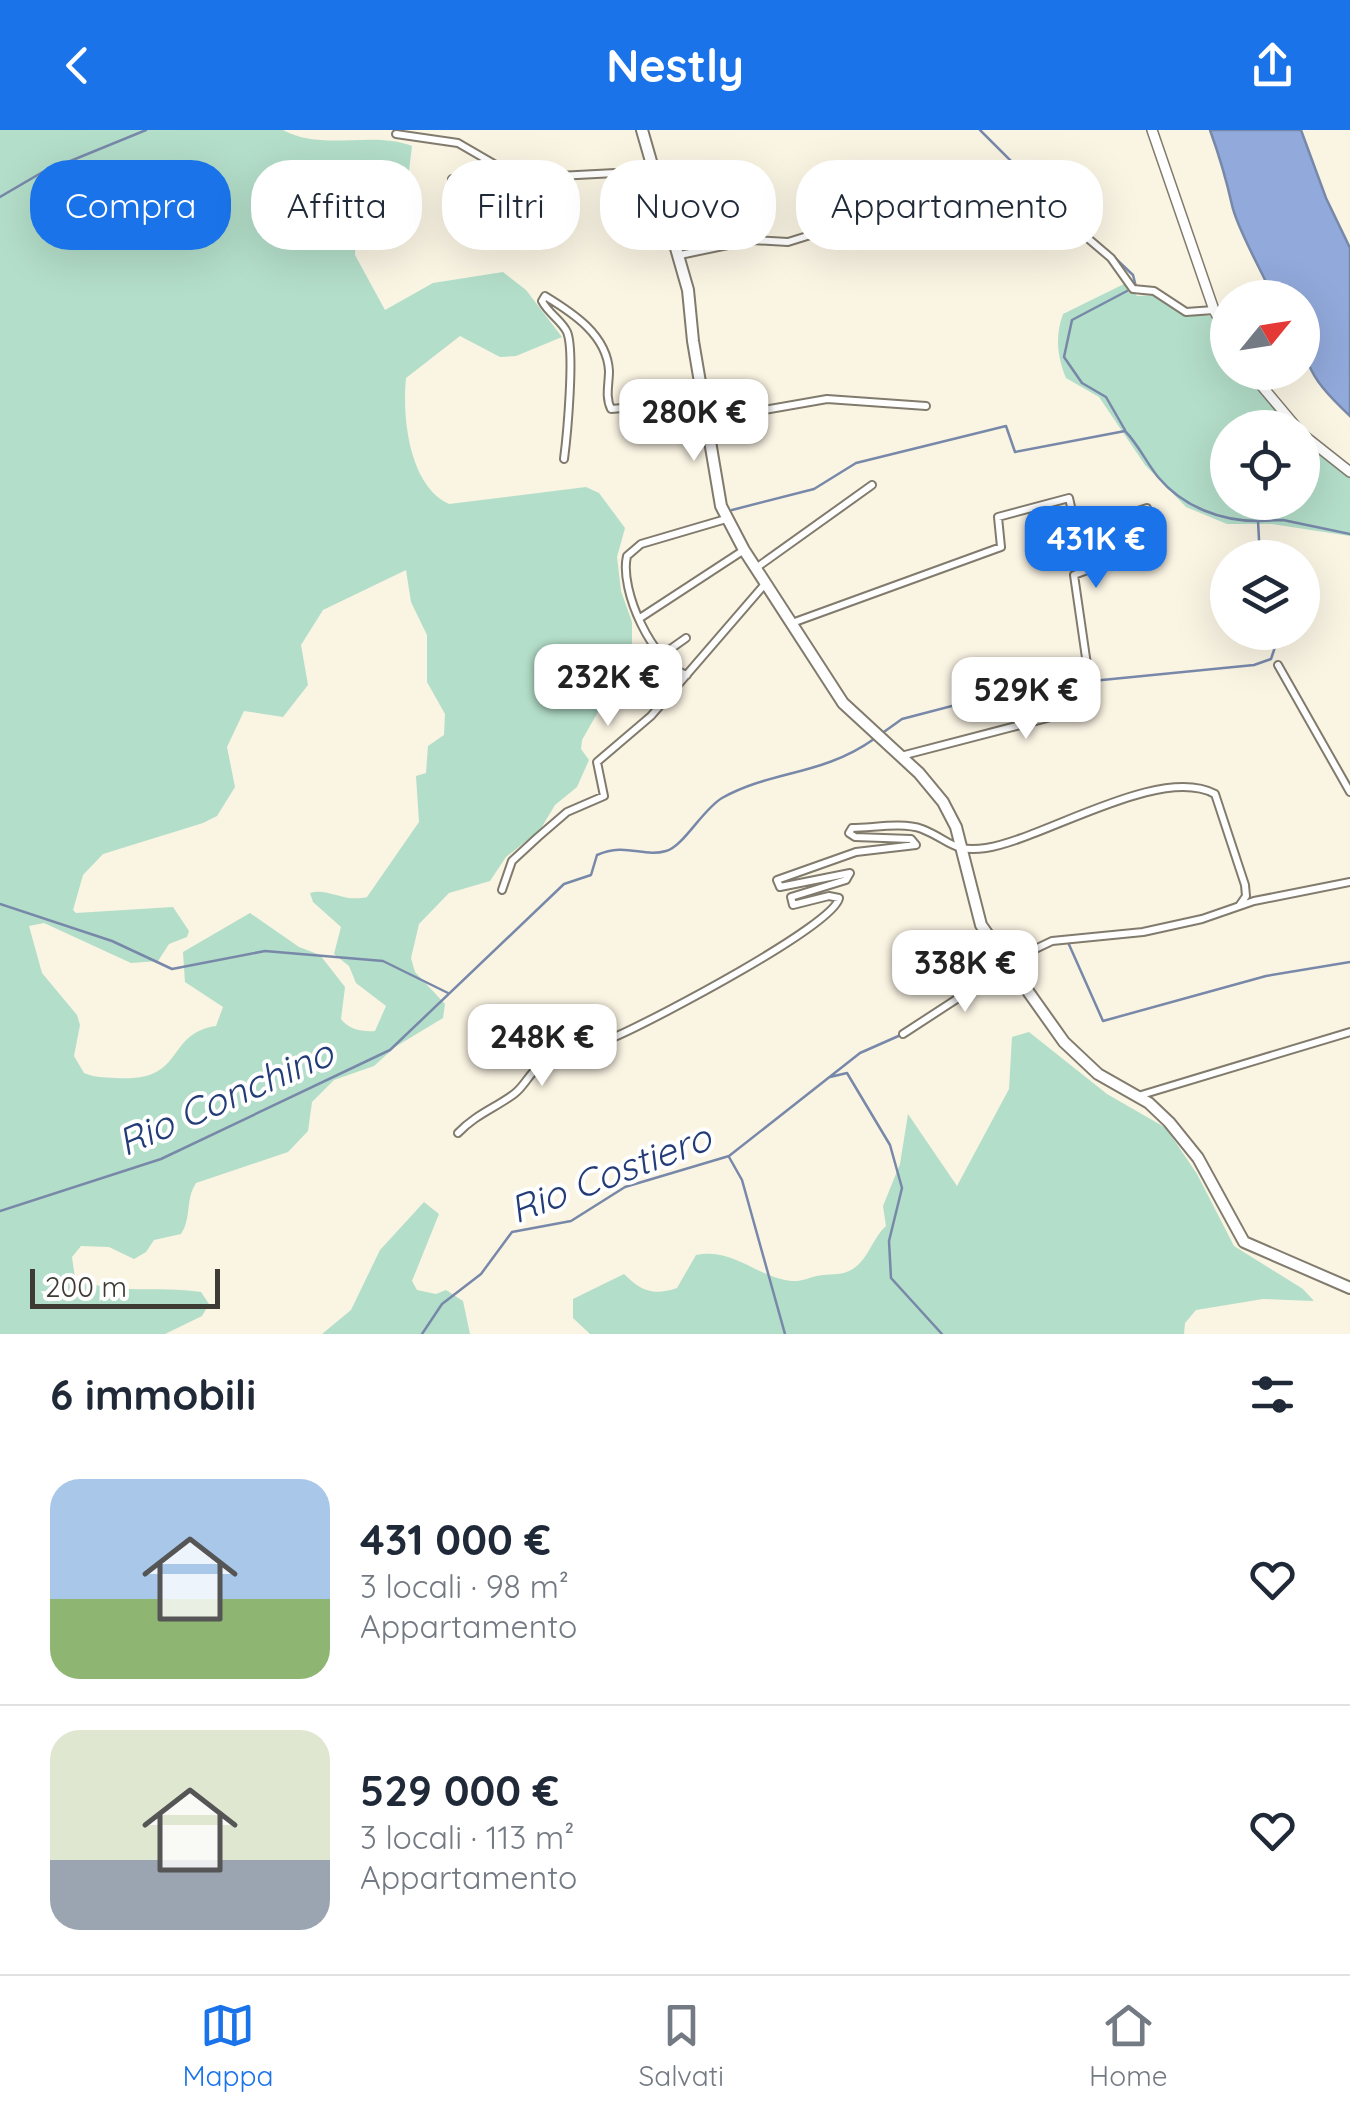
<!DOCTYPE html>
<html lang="it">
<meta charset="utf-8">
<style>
body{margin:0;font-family:Quicksand,sans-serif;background:#f2f2f3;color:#1f2937;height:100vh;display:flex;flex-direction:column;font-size:38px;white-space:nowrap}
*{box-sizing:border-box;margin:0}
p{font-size:32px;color:#747a83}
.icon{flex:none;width:55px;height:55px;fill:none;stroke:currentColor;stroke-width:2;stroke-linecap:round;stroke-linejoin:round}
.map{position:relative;height:1204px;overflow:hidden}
.details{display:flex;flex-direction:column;background:#fff;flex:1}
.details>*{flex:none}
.banner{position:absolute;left:30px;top:30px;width:1290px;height:90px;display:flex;gap:20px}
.needle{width:65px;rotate:60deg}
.tools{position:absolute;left:1210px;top:150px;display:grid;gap:20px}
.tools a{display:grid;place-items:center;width:110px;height:110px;border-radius:50%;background:#fff;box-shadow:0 10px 40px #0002;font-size:50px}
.scale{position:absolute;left:30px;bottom:25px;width:190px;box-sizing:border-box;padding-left:10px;border:5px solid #3e3b35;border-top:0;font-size:28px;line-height:35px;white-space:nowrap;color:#3e3b35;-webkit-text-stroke:8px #fff;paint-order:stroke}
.price{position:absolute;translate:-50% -85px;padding:0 22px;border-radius:20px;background:#fff;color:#222;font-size:32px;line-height:65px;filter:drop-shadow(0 2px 5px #0008)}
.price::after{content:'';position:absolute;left:50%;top:60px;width:30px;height:22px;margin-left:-15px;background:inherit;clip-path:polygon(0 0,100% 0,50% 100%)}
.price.on{background:#1a73e8;color:#fff}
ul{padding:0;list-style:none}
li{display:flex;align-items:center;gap:30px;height:250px;padding:0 50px}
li+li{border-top:2px solid #e0e1e3}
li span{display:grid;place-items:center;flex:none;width:280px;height:200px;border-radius:30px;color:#555}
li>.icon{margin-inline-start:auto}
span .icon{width:120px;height:120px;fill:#fffc;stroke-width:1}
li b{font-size:42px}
h2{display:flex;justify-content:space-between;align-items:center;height:120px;padding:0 50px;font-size:42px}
.tag{padding:0 35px;border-radius:40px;background:#fff;box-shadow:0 10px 40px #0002;font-size:35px;line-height:90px}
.tag.on{background:#1a73e8;color:#fff}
header{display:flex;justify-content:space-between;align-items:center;height:130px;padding:0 50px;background:#1a73e8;color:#fff;font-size:45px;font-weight:700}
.tabs{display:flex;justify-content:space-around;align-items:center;height:140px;border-top:2px solid #e0e1e3;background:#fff;font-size:28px;color:#747a83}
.tabs a{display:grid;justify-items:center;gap:5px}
.tabs .on{color:#1a73e8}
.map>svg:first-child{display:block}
.green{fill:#b3dec9;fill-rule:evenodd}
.water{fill:#91a9db;stroke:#7888a9;stroke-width:2.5}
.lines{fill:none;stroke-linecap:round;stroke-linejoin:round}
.stream{stroke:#7888a9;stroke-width:2.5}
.minor-casing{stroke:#817b6d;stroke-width:10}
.tertiary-casing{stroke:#817b6d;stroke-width:12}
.secondary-casing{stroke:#817b6d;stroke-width:14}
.minor{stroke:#fff;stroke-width:6}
.tertiary{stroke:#fff;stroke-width:9}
.secondary{stroke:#fff;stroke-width:10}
.labels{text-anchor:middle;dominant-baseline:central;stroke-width:8;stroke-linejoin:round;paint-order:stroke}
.water-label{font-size:38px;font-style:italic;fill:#233c78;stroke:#fff}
</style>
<header><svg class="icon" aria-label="back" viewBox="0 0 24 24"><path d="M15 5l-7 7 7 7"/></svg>Nestly<svg class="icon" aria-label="share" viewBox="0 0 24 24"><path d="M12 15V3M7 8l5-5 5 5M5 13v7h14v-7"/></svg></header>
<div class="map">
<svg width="1350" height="1204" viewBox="0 0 1350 1204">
<rect width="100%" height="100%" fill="#faf4e3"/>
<path class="green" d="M0,0h283c40,22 89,0 129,16l-4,33 -15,17 3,28 -9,5 -11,-16 -20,10 -1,32 30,55 48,-27 70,-11 23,18 36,47 -46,19 -16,1 -40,-21 -54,42c-4,39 3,108 43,126l137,-17 13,6 26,35 -8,29 4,34 11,31v30l-50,88 -1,9 8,11 -12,27 -22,18 -15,25 -34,27 -16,24 -41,12 -30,31 -8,34 4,14 30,32 -2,14 -48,29 -21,19 -40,14 -22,22 -4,29 -20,21 -92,31c-11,17 -4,34 -15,51l-27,6 -8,12 -12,7 -25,-12 -28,-1 -9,11 3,21c40,18 83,7 126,14l8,12 -7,12 -37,18h-165zM406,440l5,32 16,33v47l18,32 -1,21 -16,11 -2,27 -10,3 3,46 -52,75c-23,6 -40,-10 -57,-4l3,9 28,25 -7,27 15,12 7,17 30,23 -11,25c-13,1 -27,-2 -34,-12l4,-32 -25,-32 -21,-8 -49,-34 -67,39 2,30 38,25 -7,19c-53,8 -28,57 -101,52 -11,-1 -20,0 -31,-5l-10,-17 6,-31 -3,-10 -35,-42 -13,-47 15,-3 87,40 27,-2 11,-17 18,-7 2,-6 -16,-24 -97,6 -3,-3 10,-35 20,-21 100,-31 14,-7 18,-29 -8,-40 17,-36 39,6 25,-32 -7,-40 22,-35z
M1126,153l11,13 18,-1 26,18 31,3 15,26 1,30 19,1 46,54 -65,1v74h74l1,-64 47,37v61l-78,-12h-45l-41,-17 -41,-42 -46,-68 -33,-19c-9,-22 -11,-42 -3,-64z
M1029,902l78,62 59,34 31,46 37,72 69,43 11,12 -51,-2 -67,11 -11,13 -1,11h-594l-17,-16v-19l51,-25c17,17 29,22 53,14l19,-33c38,-8 61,23 96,26 10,1 20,-5 31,-6 14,-1 25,0 36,-11 11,-11 15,-27 27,-38l-3,-20 17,-42 8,-50 49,72 52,-97 3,-52z
M424,1072l15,12 -27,67 5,9 19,4 10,-4 17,11 7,33h-148l29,-24 29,-60z"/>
<path class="water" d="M1210,0h91l25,68 24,50v168c-47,-44 -48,-57 -48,-118l-29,-1c-10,-24 -36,-68 -41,-92 -6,-27 -13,-50 -22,-75z"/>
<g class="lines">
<path class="stream" d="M980,0l87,87
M0,67l41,-24 105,-43
M1096,111l13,11
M1115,128l18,17 3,12
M1125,300l-19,-33 -24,-14 -18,-26 8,-37 55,-29
M732,380l82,-21 42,-26 150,-37 9,26 110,-21c13,13 21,31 33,46 25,30 63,44 100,44
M1260,428l-2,-37 25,-1 67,14
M881,604l21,-15 119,-31 233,-23 17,-6 4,-12 -2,-15
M0,774l112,37 60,28 93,-18 118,10 65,32
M1067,810l36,81 163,-45 84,-14
M830,947l17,-4 43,72 12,43 -13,53 2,37 51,56
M729,1027l13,23 43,154
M0,1081l161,-52 229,-109 174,-166 27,-9 6,-20c29,-13 46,3 69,-4 17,-4 36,-41 56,-53 50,-28 100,-22 152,-59
M422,1204l20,-30 39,-30 31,-42 59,-11 54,-34 104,-31 131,-103 43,-19"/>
<g class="minor-casing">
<path id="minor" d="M396,4l62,9 50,29 50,4 96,-5
M508,42l23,62 15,8 13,-4
M452,49l17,36 49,-13
M680,125l72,-15 36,2 106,-33 40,-4 83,-27 94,80 22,31 21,2 32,21 28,-2
M707,290l120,-21 99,7
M564,329c3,-23 11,-108 3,-127 -5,-11 -19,-19 -25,-31l3,-5c28,17 62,39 64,75 0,13 -4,26 2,38l92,-8
M756,438l116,-83
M640,488l104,-68
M792,493l209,-76 -3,-30 71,-19 6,26 11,4 61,-20
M662,525l24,-17
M1278,535l72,127
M687,545c-34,-11 -68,-85 -60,-119l14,-12 85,-25
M901,626l192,-50 -19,-131 24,-9 -12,-38
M502,760l10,-29 26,-24 29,-25 37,-16 -7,-34 54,-46 114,-132
M1008,832l44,-21 91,-9 59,-13 52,-18 96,-19
M903,904l106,-69
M1138,966l212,-64
M458,1003c17,-18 37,-25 56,-39 11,-8 15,-21 26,-28 25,-15 54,-19 79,-31 34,-15 216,-110 220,-137l-10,-2 -36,9 -2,-8 55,-17 4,-7 -70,14 -3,-7 79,-28 60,-7 -5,-6 -56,-2 -6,-4 3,-5c21,0 50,-6 70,1 28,11 30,24 64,19 58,-9 174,-84 229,-54l30,91 1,11 -7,10"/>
</g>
<g class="tertiary-casing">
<path id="tertiary" d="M1152,0l62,180 14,26
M1250,242l47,56
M1302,304l48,38"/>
</g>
<g class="secondary-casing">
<path id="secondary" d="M642,0l46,160 5,51 28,165 23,44 99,153 76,70 24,29 13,25 25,98 83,117 34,32 51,29 20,19 29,36 46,84 106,46"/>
</g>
<use href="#minor" class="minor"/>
<use href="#tertiary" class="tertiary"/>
<use href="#secondary" class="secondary"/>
</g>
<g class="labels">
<g class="water-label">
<text transform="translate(225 967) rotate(-24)">Rio Conchino</text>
<text transform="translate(610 1043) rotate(-21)">Rio Costiero</text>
</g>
</g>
</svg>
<div class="tools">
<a><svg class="needle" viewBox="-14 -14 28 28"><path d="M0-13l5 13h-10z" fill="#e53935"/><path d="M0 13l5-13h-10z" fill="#747a83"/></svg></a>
<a><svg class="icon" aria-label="locate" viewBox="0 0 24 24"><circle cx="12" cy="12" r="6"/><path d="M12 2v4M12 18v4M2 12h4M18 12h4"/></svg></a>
<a><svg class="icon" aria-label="layers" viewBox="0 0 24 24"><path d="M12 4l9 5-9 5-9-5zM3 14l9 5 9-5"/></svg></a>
</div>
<div class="scale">200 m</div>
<b class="price" style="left:694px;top:334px">280K €</b>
<b class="price on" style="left:1096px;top:461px">431K €</b>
<b class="price" style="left:608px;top:599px">232K €</b>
<b class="price" style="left:1026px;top:612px">529K €</b>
<b class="price" style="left:965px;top:885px">338K €</b>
<b class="price" style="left:542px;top:959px">248K €</b>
<div class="banner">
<a class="tag on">Compra</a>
<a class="tag">Affitta</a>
<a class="tag">Filtri</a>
<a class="tag">Nuovo</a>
<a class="tag">Appartamento</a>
</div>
</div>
<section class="details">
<h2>6 immobili<svg class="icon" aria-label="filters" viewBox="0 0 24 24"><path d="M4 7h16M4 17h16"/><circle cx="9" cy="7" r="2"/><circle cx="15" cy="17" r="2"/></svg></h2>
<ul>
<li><span style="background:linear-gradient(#a9c7e8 60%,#8fb573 0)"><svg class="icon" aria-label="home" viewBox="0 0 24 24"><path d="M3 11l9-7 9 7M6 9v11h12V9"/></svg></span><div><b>431 000 €</b><p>3 locali · 98 m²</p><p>Appartamento</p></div><svg class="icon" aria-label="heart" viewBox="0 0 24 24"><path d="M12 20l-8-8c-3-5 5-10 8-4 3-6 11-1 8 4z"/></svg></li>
<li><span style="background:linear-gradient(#dfe7d0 65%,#9aa5b1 0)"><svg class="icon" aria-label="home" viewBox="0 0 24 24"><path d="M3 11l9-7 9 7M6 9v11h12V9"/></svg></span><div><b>529 000 €</b><p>3 locali · 113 m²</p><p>Appartamento</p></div><svg class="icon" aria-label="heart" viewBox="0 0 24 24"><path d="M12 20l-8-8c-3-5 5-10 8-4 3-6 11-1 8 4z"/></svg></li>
</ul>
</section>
<nav class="tabs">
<a class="on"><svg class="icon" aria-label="map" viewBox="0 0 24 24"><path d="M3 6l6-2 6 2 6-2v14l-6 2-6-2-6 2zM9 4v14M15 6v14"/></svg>Mappa</a>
<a><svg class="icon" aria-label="saved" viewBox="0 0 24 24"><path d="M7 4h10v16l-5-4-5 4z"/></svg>Salvati</a>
<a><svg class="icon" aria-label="home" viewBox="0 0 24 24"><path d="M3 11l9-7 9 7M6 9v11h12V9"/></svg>Home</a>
</nav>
